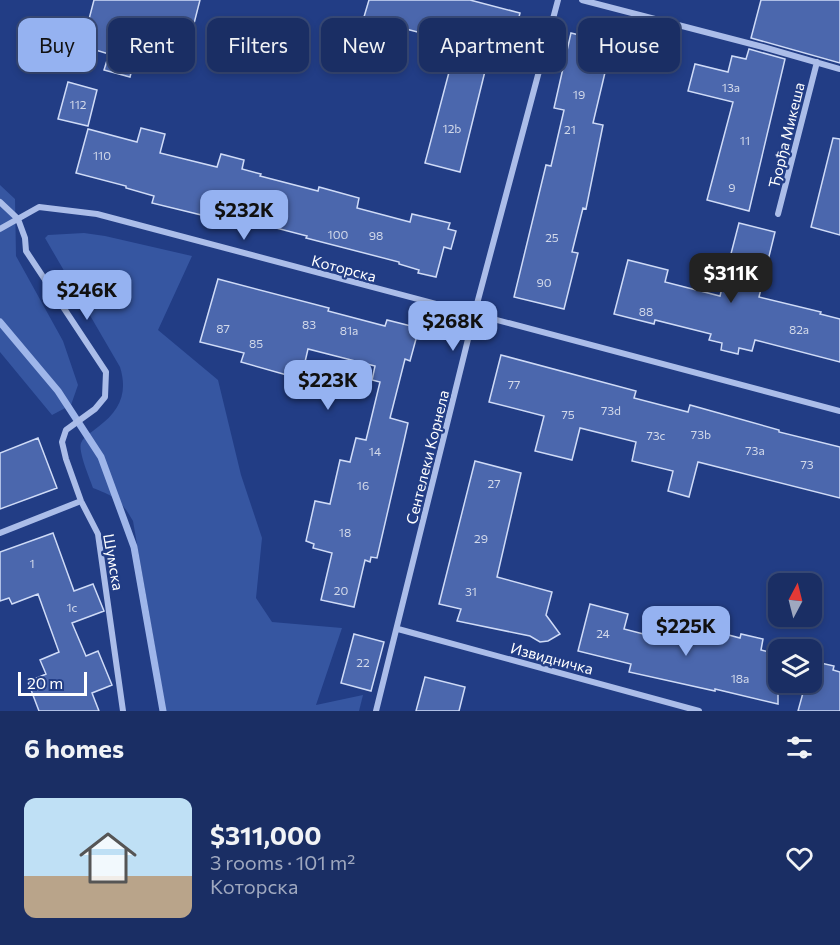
<!DOCTYPE html>
<meta charset="utf-8">
<style>
body{margin:0;font-family:Commissioner,sans-serif;background:#23366a;color:#f1f3f6;height:100vh;display:flex;flex-direction:column;font-size:22px;white-space:nowrap}
*{box-sizing:border-box;margin:0}
p{font-size:20px;color:#9fa8bf}
.icon{flex:none;width:33px;height:33px;fill:none;stroke:currentColor;stroke-width:2;stroke-linecap:round;stroke-linejoin:round}
.map{position:relative;height:711px;overflow:hidden}
.sheet{display:flex;flex-direction:column;background:#1a2e64;flex:1}
.sheet>*{flex:none}
.banner{position:absolute;left:18px;top:18px;width:804px;height:54px;display:flex;gap:12px}
.needle{width:39px;rotate:7deg}
.controls{position:absolute;left:768px;top:573px;display:grid;gap:12px}
.controls a{display:grid;place-items:center;width:54px;height:54px;border-radius:12px;background:#1a2e64;box-shadow:0 3px 9px #0003,0 0 0 2px #384a78;font-size:30px}
.scale{position:absolute;left:18px;bottom:15px;width:69px;box-sizing:border-box;padding-left:6px;border:3px solid #fff;border-top:0;font-size:16px;line-height:21px;white-space:nowrap;color:#fff;-webkit-text-stroke:4px #223d85;paint-order:stroke}
.price{position:absolute;translate:-50% -51px;padding:0 14px;border-radius:12px;background:#95b2f1;color:#111;font-size:20px;line-height:39px;filter:drop-shadow(0 2px 3px #0008)}
.price::after{content:'';position:absolute;left:50%;top:36px;width:18px;height:14px;margin-left:-9px;background:inherit;clip-path:polygon(0 0,100% 0,50% 100%)}
.price.current{background:#222;color:#fff}
ul{padding:0;list-style:none}
li{display:flex;align-items:center;gap:18px;height:150px;padding:0 24px}
li span{display:grid;place-items:center;flex:none;width:168px;height:120px;border-radius:12px;color:#555}
li>.icon{margin-inline-start:auto}
span .icon{width:72px;height:72px;fill:#fffc;stroke-width:1}
li b{font-size:26px}
h2{display:flex;justify-content:space-between;align-items:center;height:72px;padding:0 24px;font-size:26px}
.pill{padding:0 21px;border-radius:12px;background:#1a2e64;box-shadow:0 3px 9px #0003,0 0 0 2px #384a78;font-size:21px;line-height:54px}
.pill.current{background:#95b2f1;color:#111}
.map>svg:first-child{display:block}
.green{fill:#3656a1}
.lines{fill:none;stroke-linecap:round;stroke-linejoin:round}
.stream{stroke:#9fb6ea;stroke-width:7}
.building{fill:#4b67ad;stroke:#cfdbf7;stroke-width:1.5}
.street{stroke:#abbde9;stroke-width:6}
.labels{text-anchor:middle;dominant-baseline:central;stroke-width:4.5;stroke-linejoin:round;paint-order:stroke}
.number-label{font-size:12px;fill:#d2d9ea}
.street-label{font-size:15px;fill:#fff;stroke:#223d85}
</style>
<div class="map">
<svg width="840" height="711" viewBox="0 0 840 711">
<rect width="100%" height="100%" fill="#223d85"/>
<path class="green" d="M0,185l15,14 1,57 47,85 15,44 -7,20 -19,10 -52,-63z
M84,233l21,3 87,20 -34,74 60,50 23,95 21,63 -6,60 16,24 70,6 -26,77 47,-10 -4,16h-193l-33,-190c-12,-21 -17,-24 -40,-33 -3,-9 -15,-36 -12,-45 3,-7 11,-11 17,-16 22,-16 30,-34 22,-60l-75,-129 3,-3z"/>
<g class="lines">
<path class="stream" d="M0,322l58,69 43,66 33,90 29,164"/>
</g>
<path class="building" d="M94,0h106l-11,43 -47,-13 -12,47 -26,-7 5,-16 -27,-8z
M369,0h101l50,13 -12,47 -19,-5 -29,117 -35,-9 32,-121 -55,-14v1l-14,-3 -2,7 -25,-6z
M761,0h79v63l-89,-25z
M571,33l41,10 -19,80 10,2 -17,84 -3,-1 -11,44 6,1 -14,56 -50,-12 32,-132 5,1 13,-56 -10,-2z
M749,49l36,10 -36,152 -42,-11 26,-98 -45,-11 7,-27 33,8 4,-16 14,3z
M68,82l29,8 -9,36 -30,-7z
M141,128l24,6 -5,19 57,14 4,-13 23,6 -2,9 19,5 -1,2 58,15 1,-4 40,11 -2,10 53,14 2,-8 38,9 -2,6 8,2 -5,18 -7,-2 -8,30 -18,-4 1,-3 -20,-6v-2l-93,-24 1,-2 -58,-15 -22,-4 -1,4 -74,-18 2,-7 -28,-8v-2l-50,-13 12,-44 49,13z
M833,138l7,1v96l-29,-8z
M739,223l36,9 -16,65 62,15 -1,2 20,5v43l-85,-22 -3,11 -13,-3 -1,6 -17,-4 1,-7 -13,-3 2,-6 -56,-14 -1,4 -40,-10 14,-54 40,10 -3,12 55,14z
M218,279l111,29 -1,3 57,15 2,-6 32,8 -9,33 -5,-2 -15,59 18,5 -4,18 -27,117 -6,-1 -1,5 -5,-2 -11,47 -33,-7 11,-47 -19,-5 1,-4 -8,-3 9,-40 15,3 10,-44 10,2 6,-24 10,2 14,-58 -8,-2 3,-14 -67,-17 -7,30 -60,-17 3,-9 -44,-11z
M501,355l135,36 -2,7 54,14 2,-7 89,25v2l61,15v51l-142,-36 -9,35 -21,-6 5,-20 -41,-10 4,-19 -56,-14 -8,32 -37,-9 9,-35 -55,-14z
M38,438l19,50 -57,21v-56z
M475,461l46,12 -24,104 55,15 -6,23 14,19 -12,7 -8,1 -10,-6 -73,-15 4,-12 -22,-5z
M53,533l21,58 19,-7 11,27 -32,12 14,33 12,-5 14,34 -20,8 7,18h-60l-11,-29 18,-8 -6,-14 19,-8 -21,-58 -26,10 -3,-6 -9,3v-49z
M590,604l38,10 -4,15 66,17 5,-20 45,12 1,-4 22,5 -2,11 17,4v50l-63,-15v2l-86,-19 2,-8 -53,-13z
M354,634l30,8 -13,49 -30,-8z
M812,661l22,5 -1,4 7,2v39h-42l8,-29h6z
M425,677l40,10 -6,24h-43z"/>
<g class="lines">
<path class="street" d="M582,0l181,47 77,22
M0,202l18,17 7,19 1,13 80,121 -1,25 -10,12 -29,21 -4,12 4,17 15,42 17,33 25,177
M778,214l39,-152
M0,229l39,-22 58,7 743,197
M0,533l81,-32
M398,629l301,82
M376,711l98,-396 84,-315"/>
</g>
<g class="labels">
<g class="number-label">
<text x="731" y="87">13a</text>
<text x="579" y="94">19</text>
<text x="78" y="104">112</text>
<text x="452" y="128">12b</text>
<text x="570" y="129">21</text>
<text x="745" y="140">11</text>
<text x="102" y="155">110</text>
<text x="732" y="187">9</text>
<text x="338" y="234">100</text>
<text x="376" y="235">98</text>
<text x="552" y="237">25</text>
<text x="544" y="282">90</text>
<text x="646" y="311">88</text>
<text x="309" y="324">83</text>
<text x="223" y="328">87</text>
<text x="799" y="329">82a</text>
<text x="349" y="330">81a</text>
<text x="256" y="343">85</text>
<text x="514" y="384">77</text>
<text x="611" y="410">73d</text>
<text x="568" y="414">75</text>
<text x="701" y="434">73b</text>
<text x="656" y="435">73c</text>
<text x="755" y="450">73a</text>
<text x="375" y="451">14</text>
<text x="807" y="464">73</text>
<text x="494" y="483">27</text>
<text x="363" y="485">16</text>
<text x="345" y="532">18</text>
<text x="481" y="538">29</text>
<text x="32" y="563">1</text>
<text x="341" y="590">20</text>
<text x="471" y="591">31</text>
<text x="72" y="607">1c</text>
<text x="603" y="633">24</text>
<text x="363" y="662">22</text>
<text x="740" y="678">18a</text>
</g>
<g class="street-label">
<text transform="translate(786 135) rotate(-76)">Ђорђа Микеша</text>
<text transform="translate(344 268) rotate(15)">Которска</text>
<text transform="translate(427 457) rotate(-76)">Сентелеки Корнела</text>
<text transform="translate(114 562) rotate(80)">Шумска</text>
<text transform="translate(552 658) rotate(15)">Извидничка</text>
</g>
</g>
</svg>
<div class="controls">
<a><svg class="needle" viewBox="-14 -14 28 28"><path d="M0-13l5 13h-10z" fill="#e53935"/><path d="M0 13l5-13h-10z" fill="#9fa8bf"/></svg></a>
<a><svg class="icon" aria-label="layers" viewBox="0 0 24 24"><path d="M12 4l9 5-9 5-9-5zM3 14l9 5 9-5"/></svg></a>
</div>
<div class="scale">20 m</div>
<b class="price" style="left:244px;top:241px">$232K</b>
<b class="price current" style="left:731px;top:304px">$311K</b>
<b class="price" style="left:87px;top:321px">$246K</b>
<b class="price" style="left:453px;top:352px">$268K</b>
<b class="price" style="left:328px;top:411px">$223K</b>
<b class="price" style="left:686px;top:657px">$225K</b>
<div class="banner">
<a class="pill current">Buy</a>
<a class="pill">Rent</a>
<a class="pill">Filters</a>
<a class="pill">New</a>
<a class="pill">Apartment</a>
<a class="pill">House</a>
</div>
</div>
<section class="sheet">
<h2>6 homes<svg class="icon" aria-label="filters" viewBox="0 0 24 24"><path d="M4 7h16M4 17h16"/><circle cx="9" cy="7" r="2"/><circle cx="15" cy="17" r="2"/></svg></h2>
<ul>
<li><span style="background:linear-gradient(#bfe0f5 65%,#b9a48a 0)"><svg class="icon" aria-label="home" viewBox="0 0 24 24"><path d="M3 11l9-7 9 7M6 9v11h12V9"/></svg></span><div><b>$311,000</b><p>3 rooms · 101 m²</p><p>Которска</p></div><svg class="icon" aria-label="heart" viewBox="0 0 24 24"><path d="M12 20l-8-8c-3-5 5-10 8-4 3-6 11-1 8 4z"/></svg></li>
</ul>
</section>
